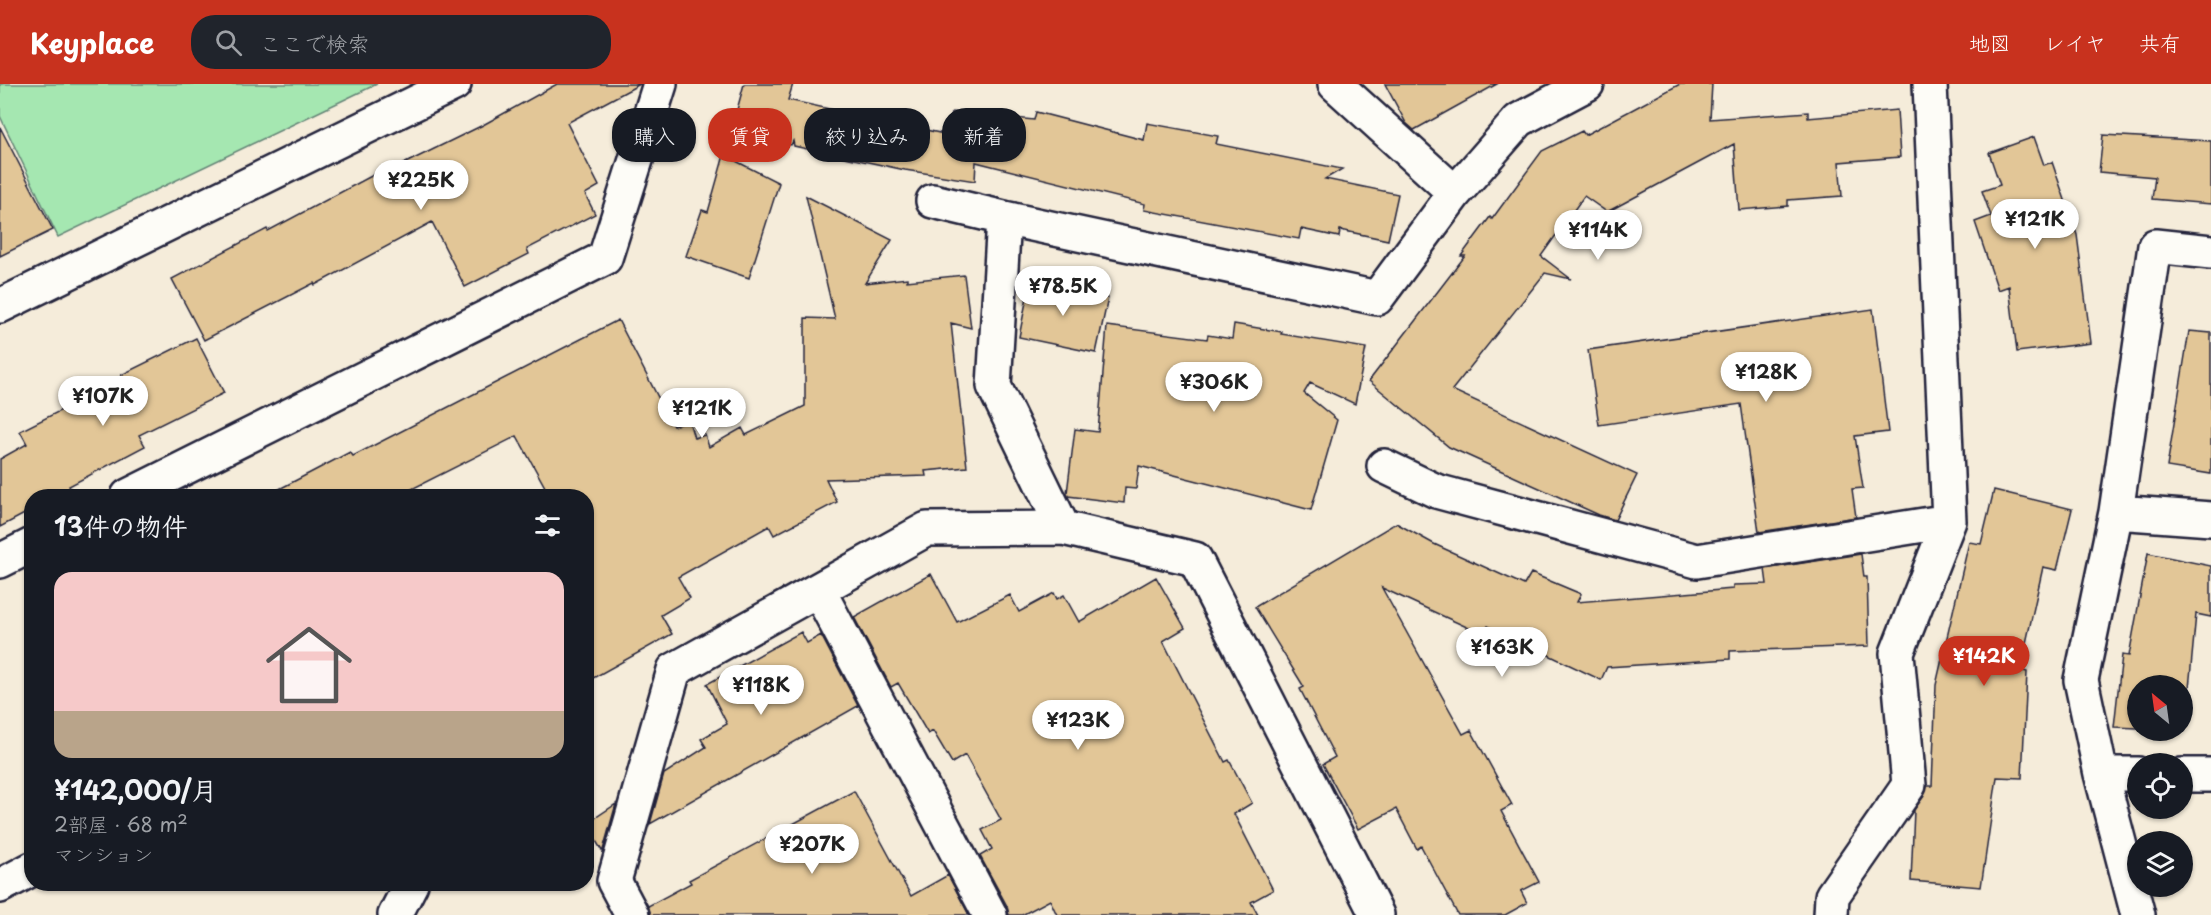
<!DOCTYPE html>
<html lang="ja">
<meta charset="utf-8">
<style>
body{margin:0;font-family:"Playpen Sans","Klee One",sans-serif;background:#20242c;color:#f1f3f6;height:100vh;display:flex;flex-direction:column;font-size:22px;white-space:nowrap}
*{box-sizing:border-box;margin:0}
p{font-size:20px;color:#9ea1a6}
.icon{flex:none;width:33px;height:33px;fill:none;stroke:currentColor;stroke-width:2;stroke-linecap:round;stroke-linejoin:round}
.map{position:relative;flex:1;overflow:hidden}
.details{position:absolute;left:24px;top:405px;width:570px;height:402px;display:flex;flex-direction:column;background:#171b24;border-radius:24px;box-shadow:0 2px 4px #0004}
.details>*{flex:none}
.guide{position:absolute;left:612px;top:24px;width:570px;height:54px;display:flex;gap:12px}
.needle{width:39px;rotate:331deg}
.fabs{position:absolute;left:2127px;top:591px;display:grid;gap:12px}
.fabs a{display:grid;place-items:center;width:66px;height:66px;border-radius:50%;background:#171b24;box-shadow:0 2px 4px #0004;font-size:30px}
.price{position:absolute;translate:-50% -51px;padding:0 14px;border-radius:21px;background:#fff;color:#222;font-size:20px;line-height:39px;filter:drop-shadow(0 2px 3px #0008)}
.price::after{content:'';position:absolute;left:50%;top:36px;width:18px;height:14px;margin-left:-9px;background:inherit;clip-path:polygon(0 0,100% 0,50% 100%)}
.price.on{background:#c8321e;color:#fff}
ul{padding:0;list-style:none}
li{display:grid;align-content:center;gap:12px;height:318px;padding:0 30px}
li+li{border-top:2px solid #363941}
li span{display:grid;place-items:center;height:186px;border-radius:18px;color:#555}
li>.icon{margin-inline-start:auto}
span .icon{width:108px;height:108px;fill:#fffc;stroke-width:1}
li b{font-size:26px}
h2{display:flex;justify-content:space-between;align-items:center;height:72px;padding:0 30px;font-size:26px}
.chip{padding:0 21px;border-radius:24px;background:#171b24;box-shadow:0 2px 4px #0004;font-size:21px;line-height:54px}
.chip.on{background:#c8321e;color:#fff}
header{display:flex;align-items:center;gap:36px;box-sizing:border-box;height:84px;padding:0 30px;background:#c8321e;color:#fff}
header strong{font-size:28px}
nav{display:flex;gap:33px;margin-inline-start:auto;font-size:21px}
.search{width:420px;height:54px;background:#20242c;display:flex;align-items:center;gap:15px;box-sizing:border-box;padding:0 21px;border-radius:24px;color:#9ea1a6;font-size:22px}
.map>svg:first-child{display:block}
.green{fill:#a5e7b1;stroke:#648476;stroke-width:1.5}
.building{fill:#e2c697;stroke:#22223b;stroke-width:1.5}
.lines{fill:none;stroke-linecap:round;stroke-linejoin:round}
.minor-casing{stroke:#22223b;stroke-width:38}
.minor{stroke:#fdfcf7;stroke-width:33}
</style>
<header>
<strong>Keyplace</strong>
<div class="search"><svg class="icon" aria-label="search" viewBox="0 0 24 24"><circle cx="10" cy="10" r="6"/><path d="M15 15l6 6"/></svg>ここで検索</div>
<nav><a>地図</a><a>レイヤ</a><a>共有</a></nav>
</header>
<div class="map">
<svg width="2211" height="831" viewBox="0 0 2211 831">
<rect width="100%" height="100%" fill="#f5ecda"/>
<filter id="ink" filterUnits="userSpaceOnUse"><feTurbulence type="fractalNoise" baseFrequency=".0167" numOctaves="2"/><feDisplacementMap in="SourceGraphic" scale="12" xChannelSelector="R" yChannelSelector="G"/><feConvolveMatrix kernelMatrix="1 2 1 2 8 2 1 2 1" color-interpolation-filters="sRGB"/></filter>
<g filter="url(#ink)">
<path class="green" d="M0,0h377l-319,153 -58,-121z"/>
<path class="building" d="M557,0h83l-73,39 32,63 -14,8 10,20 -68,35 2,5 -64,33 -33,-65 -117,63 -1,-2 -110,57 -32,-61 95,-50 1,2 109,-58 2,3 104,-51z
M744,0h49l-5,16 161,35 3,-23 82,8 2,-8 108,28 3,-17 71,13 -2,8 126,25 -17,10 73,15 -10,46 -48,-10 -1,7 -38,-8 -2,10 -155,-29 1,-6 -169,-42 -1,19 -70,-11 -111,-24 -1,-5 -2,4 -60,-13z
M1385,0h112l-83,46 -8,-7z
M1680,0h32l-2,35 98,-7v6l89,-8 3,47 -61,5 3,34 -54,4v6l-49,4 -5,-66 -127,68 -23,-16 -43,60 30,23 -26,-6 -93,117 185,85 -22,45 -16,-5 -150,-68 -80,-66 96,-125h-4l29,-39 2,2 50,-68 40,-20 3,4z
M0,43l53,103 -53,26z
M2103,51l108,6v63l-59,-5 3,-22 -56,-5z
M2034,53l10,28 8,-3 25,73 14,108 -74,9 -8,-66 -11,4 -23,-68 16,-6 -9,-25 18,-6 -11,-32z
M724,71l55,28 -30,95 -63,-22 16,-46 6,2z
M806,112l86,44 -27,43 42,-5v3l57,-6 7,53 -20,-5 16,144 -42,4 1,5 -100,3 11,23 -63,33 -5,-9 -91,51 12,21 -29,17 11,19 -86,48v-186h-36l-33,-60 -119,60h-132l84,-44 3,4 265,-136 55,106 16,-5 5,17 11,-3 4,12 33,-19 4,7 59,-29v-88l30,1z
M1030,198l78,16 -12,55 -77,-16z
M1873,225l15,123 -33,4 8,52 -11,1 4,28 -97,15 -18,-128 -142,21 -11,-75z
M1234,240l48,8 -1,2 85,14 -11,56 -45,-21 -6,10 33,27 -26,90 -172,-44 -3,23 -11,-1 -1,15 -56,-7 -1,-3 8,-64 23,3 9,-106 100,13 1,-4 24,4z
M2189,247l22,2v141l-44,-7z
M196,254l28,55 -85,42 6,11 -76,40 2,4 -12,6h-27v14l-32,17v-68l27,-15 -7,-13 103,-52 -2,-4z
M1994,406l78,19 -15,61 -14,-3 -23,103 7,2 -5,106 -25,-1 -16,110 -70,-6 3,-71 10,-14 3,-10h5l4,-101 33,-143 12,2z
M1396,439l38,21 90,41 7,-12 50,21 -4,8 156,-13v-4l34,-1 -2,-15 96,-15 3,23h3l2,69 -139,5v8l-123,8 -6,13 -113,-54 -4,9 -102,-47 81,146 8,-4 41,75 -11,6 38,71 -18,9 6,12 -22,12h-47l-37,-69 -4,3 -21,-40 -38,20 -35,-65 12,-7 -35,-68 4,-2 -49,-80z
M2148,469l63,13v51l-15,-3 -11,117 -8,-1h5v-44h-44v42l-24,-1 8,-72 7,1z
M931,490l26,48 53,-27 9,17 35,-19 3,6 7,-4 15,27 77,-45 29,51 -22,13 62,121 4,-2 23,43 -18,11 39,76 -22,12 7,13h-201l-7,-15 -28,15h-13l-2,-9 -27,-50 12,-7 -10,-19 19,-10 -36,-65 -13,8 -19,-32 -5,3 -30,-51 -7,4 -37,-70z
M801,548l6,11 14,-8 37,71 -208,118 14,-50 42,-27 -5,-8 26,-15 -20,-40z
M854,707l57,105 37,-21 21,40h-318l-3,-9 43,-23 -2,-3z
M616,720l-13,46 -1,1 -16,-27z"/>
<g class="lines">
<g class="minor-casing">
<path id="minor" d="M1335,0l120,109
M933,117l71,17 373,80 78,-105 64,-73 68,-36
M1004,134l-10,168 69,142
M0,222l454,-222
M1384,382l52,25 261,70 252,-40
M128,412l477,-238 55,-174
M2116,428l39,-266 56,6
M0,477l32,-16
M819,507l171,324
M2101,690h37
M2182,691h29
M0,802l32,-17
M395,831l16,-31
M632,831l-18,-34 60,-211 253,-141 136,-1 132,31 182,356
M1831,831l1,-19 77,-111 -12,-132 52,-132 -19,-437
M2138,831l-37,-141 -20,-94 35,-168 95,7"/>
</g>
<use href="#minor" class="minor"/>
</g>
</g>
</svg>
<div class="fabs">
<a><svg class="needle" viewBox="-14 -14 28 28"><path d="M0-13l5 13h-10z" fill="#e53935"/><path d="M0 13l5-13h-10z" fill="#9ea1a6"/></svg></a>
<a><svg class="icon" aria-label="locate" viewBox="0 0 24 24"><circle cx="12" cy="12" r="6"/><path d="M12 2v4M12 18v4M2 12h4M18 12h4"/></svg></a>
<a><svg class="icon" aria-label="layers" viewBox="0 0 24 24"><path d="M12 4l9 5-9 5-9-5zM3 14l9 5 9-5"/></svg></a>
</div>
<b class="price" style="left:421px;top:127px">¥225K</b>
<b class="price" style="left:2035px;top:166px">¥121K</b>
<b class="price" style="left:1598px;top:177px">¥114K</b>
<b class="price" style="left:1063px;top:233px">¥78.5K</b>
<b class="price" style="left:1766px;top:319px">¥128K</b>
<b class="price" style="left:1214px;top:329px">¥306K</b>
<b class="price" style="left:103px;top:343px">¥107K</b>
<b class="price" style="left:702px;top:355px">¥121K</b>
<b class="price" style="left:1502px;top:594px">¥163K</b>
<b class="price on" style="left:1984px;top:603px">¥142K</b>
<b class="price" style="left:761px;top:632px">¥118K</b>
<b class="price" style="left:1078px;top:667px">¥123K</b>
<b class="price" style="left:812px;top:791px">¥207K</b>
<div class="guide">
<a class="chip">購入</a>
<a class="chip on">賃貸</a>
<a class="chip">絞り込み</a>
<a class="chip">新着</a>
</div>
<section class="details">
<h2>13件の物件<svg class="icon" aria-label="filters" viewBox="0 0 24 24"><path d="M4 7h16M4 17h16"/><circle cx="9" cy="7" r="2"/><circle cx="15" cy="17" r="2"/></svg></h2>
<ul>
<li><span style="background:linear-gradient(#f6c9c9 75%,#b9a48a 0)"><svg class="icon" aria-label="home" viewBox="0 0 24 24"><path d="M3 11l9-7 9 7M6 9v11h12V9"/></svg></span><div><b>¥142,000/月</b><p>2部屋 · 68 m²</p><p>マンション</p></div></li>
</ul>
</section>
</div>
